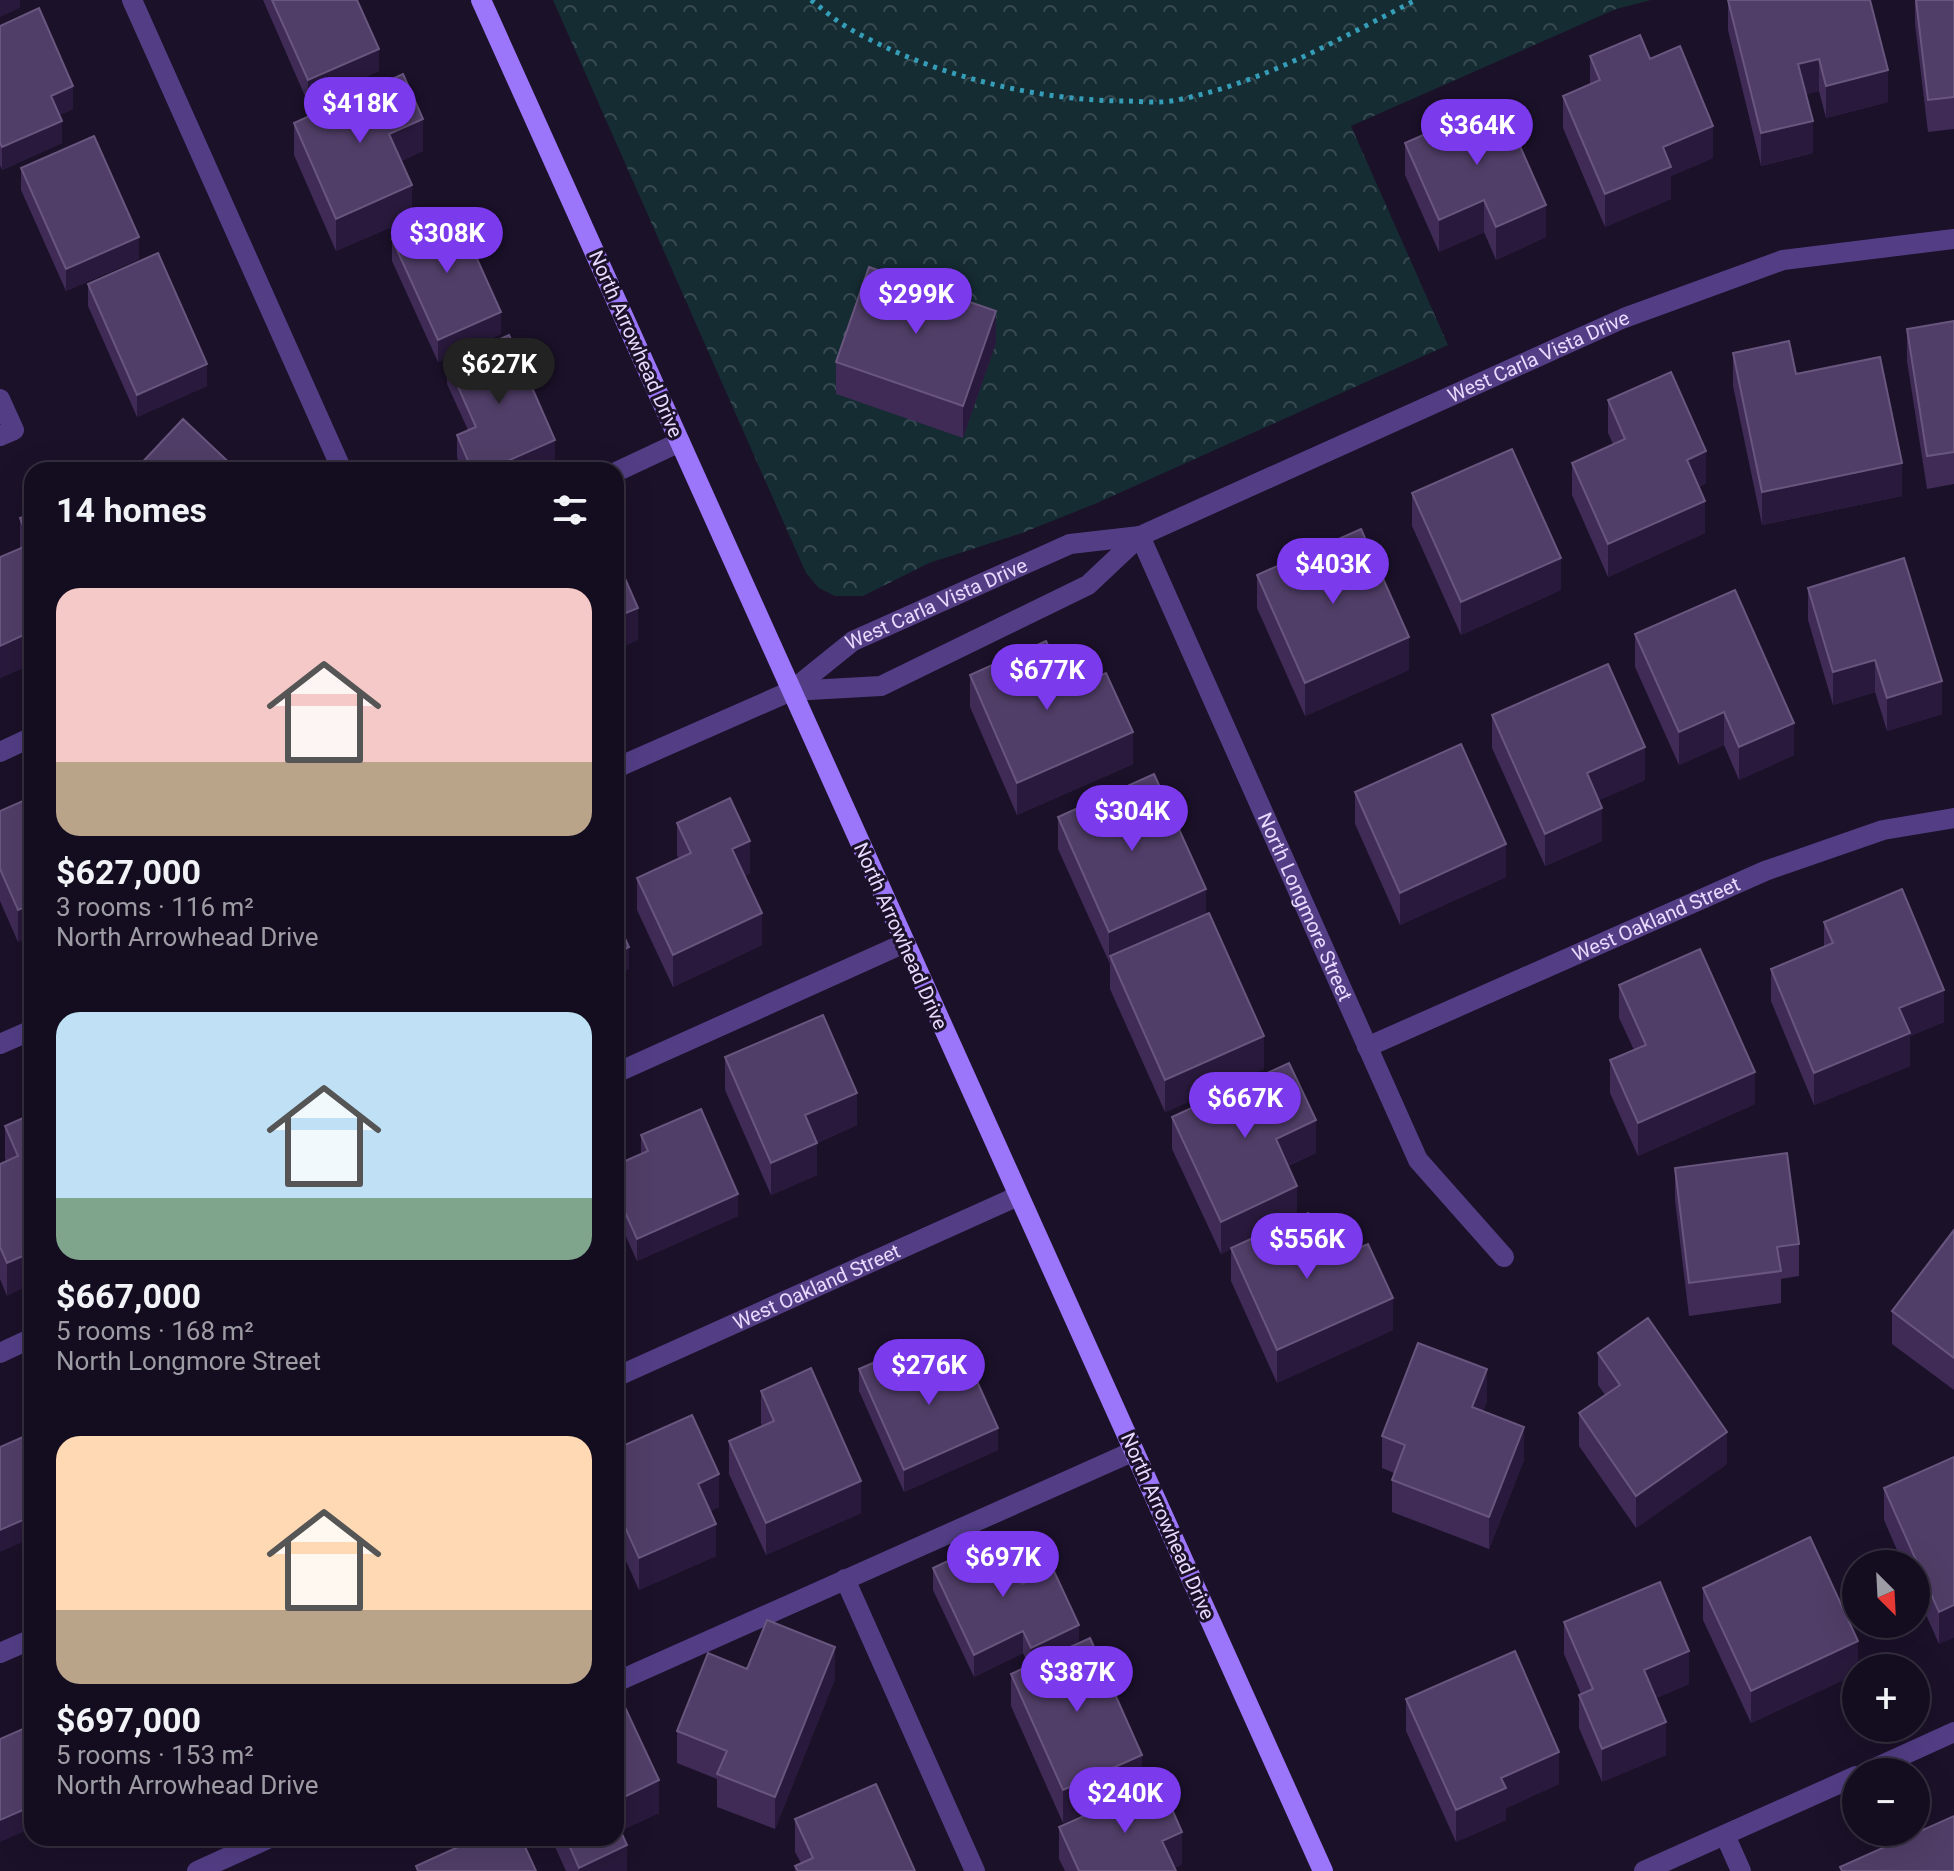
<!DOCTYPE html>
<meta charset="utf-8">
<style>
body{margin:0;font-family:Roboto,sans-serif;background:#211b2c;color:#f1f3f6;height:100vh;display:flex;flex-direction:column;font-size:30px;white-space:nowrap}
*{box-sizing:border-box;margin:0}
p{font-size:26px;color:#9d9ca4}
.icon{flex:none;width:44px;height:44px;fill:none;stroke:currentColor;stroke-width:2;stroke-linecap:round;stroke-linejoin:round}
.map{position:relative;flex:1;overflow:hidden}
.side{position:absolute;left:24px;top:462px;width:600px;height:1384px;display:flex;flex-direction:column;background:#140d1f;border-radius:24px;box-shadow:0 8px 32px #0002,0 0 0 2px #332d3d}
.side>*{flex:none}
.needle{width:52px;rotate:156deg}
.tools{position:absolute;left:1842px;top:1550px;display:grid;gap:16px}
.tools a{display:grid;place-items:center;width:88px;height:88px;border-radius:50%;background:#140d1f;box-shadow:0 8px 32px #0002,0 0 0 2px #332d3d;font-size:40px}
.price{position:absolute;translate:-50% -68px;padding:0 18px;border-radius:28px;background:#7c3aed;color:#fff;font-size:26px;line-height:52px;filter:drop-shadow(0 2px 4px #0008)}
.price::after{content:'';position:absolute;left:50%;top:48px;width:24px;height:18px;margin-left:-12px;background:inherit;clip-path:polygon(0 0,100% 0,50% 100%)}
.price.selected{background:#222;color:#fff}
ul{padding:0;list-style:none}
li{display:grid;align-content:center;gap:16px;height:424px;padding:0 32px}
li span{display:grid;place-items:center;height:248px;border-radius:24px;color:#555}
li>.icon{margin-inline-start:auto}
span .icon{width:144px;height:144px;fill:#fffc;stroke-width:1}
li b{font-size:34px}
h2{display:flex;justify-content:space-between;align-items:center;height:96px;padding:0 32px;font-size:34px}
.map>svg:first-child{display:block}
.park{fill:url(#park-crowns)}
.lines{fill:none;stroke-linecap:round;stroke-linejoin:round}
.path{stroke:#359db7;stroke-width:5;stroke-dasharray:4 6;stroke-linecap:butt}
.lane{stroke:#533e86;stroke-width:20}
.street{stroke:#533e86;stroke-width:20}
.secondary{stroke:#9b75fa;stroke-width:20}
.wall{fill:#3f2b56}
.shaded-wall{fill:#29193c}
.building{fill:#513e68;stroke:#69567f;stroke-width:2}
.labels{text-anchor:middle;dominant-baseline:central;stroke-width:6;stroke-linejoin:round;paint-order:stroke}
.street-label{font-size:20px;fill:#e8dafe;stroke:#1b1129}
</style>
<div class="map">
<svg width="1954" height="1871" viewBox="0 0 1954 1871">
<defs>
<pattern id="park-crowns" width="20" height="18" patternUnits="userSpaceOnUse" patternTransform="scale(2)"><rect width="20" height="18" fill="#152c32"/><path d="M2 6a3 3 0 1 1 6 0M12 15a3 3 0 1 1 6 0" fill="none" stroke="#374a51"/></pattern>
</defs>
<rect width="100%" height="100%" fill="#1b1129"/>
<path class="park" d="M553,0h1098l-35,9 -265,117 97,219 -351,158 -75,30 -93,30 -66,33h-28l-16,-8 -13,-15z"/>
<g class="lines">
<path class="path" d="M811,0c13,10 25,21 39,29 79,45 182,71 273,72 17,0 37,3 54,-1 86,-17 162,-61 239,-100"/>
<path class="lane" d="M132,0l210,470
M616,472l64,-30
M0,752l32,-15
M616,1073l289,-130
M0,1353l32,-15
M845,1579l130,292
M616,1682l518,-231
M197,1871l73,-33"/>
<g class="street">
<path d="M0,399l14,31 -14,6"/>
<path id="s1" d="M1140,536l278,624 86,97"/>
<path d="M791,691l90,-5 207,-101 52,-49"/>
<path id="s2" d="M616,768l175,-77 62,-50 217,-97 70,-8 484,-218 159,-58 171,-21"/>
<path d="M0,1044l32,-14"/>
<path id="s3" d="M1367,1047l398,-176 118,-41 71,-12"/>
<path id="s4" d="M616,1377l402,-181"/>
<path d="M0,1653l32,-14"/>
<path d="M1866,1772l88,-40"/>
<path d="M1725,1835l16,36"/>
<path d="M1644,1871l212,-95"/>
</g>
<path class="secondary" d="M481,0l842,1871"/>
</g>
<path class="wall" d="M263,0h94l22,71 -71,32z
M1728,0h142l18,102 -62,16 -7,-27 -13,3 7,59 -52,13 -33,-136z
M1915,0h39v129l-26,3 -13,-108z
M0,26l73,83 -14,6 3,28 -60,27 -2,-5z
M1590,56l60,3 63,99 -42,18v23l-66,28 -42,-99v-32l27,-12z
M294,123l129,28 -22,10 11,57 -76,33 -42,-96z
M1405,143l141,94 -50,23 -12,-28 -45,20 -34,-77z
M21,168l118,91 -73,32 -45,-101z
M392,239l109,95 -63,28 -46,-101z
M88,284l119,102 -70,31 -49,-111z
M1954,321v163l-27,5 -20,-128v-32z
M996,343l-33,95 -127,-44v-32z
M1733,353l63,21 106,122 -140,29 -29,-139z
M447,362l108,100 -19,8h-74l-5,-13v-22l11,-5 -21,-46z
M1608,400l98,83 -7,4 6,46 -97,44 -36,-82v-32l41,-19 -5,-11z
M1412,493l149,97 -100,45 -49,-109z
M32,513v151l-32,14v-121l20,-9v-30z
M1257,575l152,95 -104,46 -48,-108z
M1808,588l134,126 -55,17 -12,-39 -42,13 -25,-85z
M1635,634l159,121 -55,25 -15,-35 -45,20 -44,-98z
M970,675l98,15 65,74 -116,51 -47,-108z
M1492,715l153,65 -46,20 3,41 -57,25 -53,-118z
M1355,792l151,85 -106,48 -45,-101z
M32,797v139l-14,6 -18,-41v-90z
M1058,817l148,97 58,155 -99,43 -55,-123v-25l-52,-115z
M677,823l73,50 -5,3 17,69 -89,42 -36,-77v-32l42,-19 -2,-4z
M1824,922l120,100 -34,14v30l-96,39 -43,-104v-32l53,-22z
M1619,985l136,119 -117,52 -28,-63v-33l24,-10 -15,-32z
M725,1057l132,68 -40,18v32l-46,20 -46,-105z
M32,1114l-25,182 -7,-17v-115l6,-2 -1,-3v-33z
M1172,1117l144,36 -28,13 9,52 32,43 64,69 -116,53 -46,-102v-32l-10,5 -49,-105z
M641,1135l97,81 -101,45 -21,-47v-49l25,-11z
M1675,1168l124,76v32l-18,3v24l-92,13 -14,-116z
M1954,1230v160l-62,-46v-33z
M1598,1353l129,111 -91,64 -57,-82v-33l26,-18 -7,-10z
M859,1369l139,81 -94,42 -45,-101z
M761,1391l100,122 -95,42 -37,-81v-33l33,-14 -1,-4z
M1487,1401l-4,11 41,48 -35,89 -97,-37v-32l2,-7 -12,-5v-32z
M616,1449l103,58 -9,4 6,45 -77,34 -23,-51z
M1954,1457l-15,187 -23,-52v-28h-13l-19,-44v-32z
M933,1568l89,16 57,59 63,144 -79,36 -52,-117v-32l18,-8 -6,-13 -49,24 -41,-87z
M1703,1588l155,80h-2v6l-105,49 -48,-103z
M1564,1622l125,62 -33,14 10,57 -64,27 -23,-54v-33l2,-1 -17,-40z
M747,1669l88,10 -60,150 -58,-22v-28l-40,-16v-32z
M1406,1699l153,85 -53,24v12l-50,22 -50,-111z
M616,1706l43,107 -39,18 7,40h-61l-15,-33h65z
M795,1819l120,52h-120v-5l6,-3 -6,-11z
M1059,1827l123,37 -8,4 2,3h-111l-6,-12z"/>
<path class="shaded-wall" d="M0,0h20v8l-20,9z
M379,49v22l-71,32v-23z
M1819,59v32l-21,5v-32z
M1888,70v32l-62,16v-32z
M73,86v23l-22,9v-22z
M423,119v32l-34,15v-32z
M62,121v22l-60,27v-23z
M1813,121v32l-52,13v-33z
M1713,126v32l-42,18v23l-66,28v-33l58,-47z
M412,185v33l-76,33v-32z
M1484,200v32l-45,20v-32z
M1546,205v32l-50,23v-33z
M139,237v22l-73,32v-22z
M996,311v32l-33,95v-32z
M501,312v22l-63,28v-22z
M207,364v22l-70,31v-22z
M555,440v22l-19,8h-49z
M1706,451v32l-19,9v-32z
M1902,463v33l-140,29v-33z
M1705,501v32l-97,44v-33z
M1561,558v32l-100,45v-33z
M638,608v32l-22,10v-33z
M32,631v33l-32,14v-32z
M1409,637v33l-104,46v-33z
M1875,660v32l-42,13v-33z
M1942,681v33l-55,17v-33z
M1724,712v33l-45,20v-33z
M1794,723v32l-55,25v-33z
M1133,732v32l-116,51v-32z
M1645,747v33l-58,26v-33z
M1602,808v33l-57,25v-32z
M750,841v32l-18,9v-33z
M1506,844v33l-106,48v-32z
M1206,889v32l-96,35 -1,8v-32z
M32,904v32l-14,6v-32z
M762,913v32l-89,42v-32z
M629,947v22l-13,6v-22z
M1944,990v32l-34,14v30l-96,39v-32l85,-65z
M1264,1036v33l-99,43v-32z
M1755,1072v32l-117,52v-33z
M857,1093v32l-52,23v-33z
M1316,1120v33l-40,18v-32z
M817,1143v32l-46,20v-32z
M1297,1186v32l-76,36v-32z
M738,1194v22l-101,45v-22z
M32,1252v32l-25,12v-33z
M1393,1298v32l-116,53v-33z
M1487,1369v32l-15,39v-33z
M1524,1427v33l-35,89v-32z
M998,1428v22l-94,42v-22z
M1727,1432v32l-91,64v-32z
M719,1474v33l-21,9v-32z
M861,1481v32l-95,42v-32z
M32,1516v22l-32,14v-22z
M716,1524v32l-77,34v-32z
M1954,1605v33l-15,6v-32z
M1079,1625v22l-48,23v-22z
M1023,1631v22l-49,24v-22z
M1858,1641v27h-2v6l-105,49v-32z
M835,1647v32l-60,150v-32z
M1689,1651v33l-45,19v-33z
M1666,1722v33l-64,27v-33z
M1559,1752v32l-53,24v12l-50,22v-32l45,-32z
M1142,1755v32l-79,36v-33z
M659,1780v33l-43,20v-32z
M32,1806v22l-32,14v-22z
M1182,1832v32l-16,7 -4,-30z
M627,1845v26h-48v-3z"/>
<path class="building" d="M272,0h85l22,49 -71,31z
M1728,0h142l18,70 -62,16 -7,-27 -21,5 15,57 -52,12z
M1916,0h38v97l-26,3z
M39,8l34,78 -22,10 11,25 -60,26 -2,-4v-117z
M1640,35l10,24 30,-13 33,80 -50,21 8,20 -66,27 -42,-98 37,-16 -10,-24z
M403,74l20,45 -34,15 23,51 -76,34 -42,-96z
M1500,101l46,104 -50,22 -12,-27 -45,20 -34,-77z
M94,136l45,101 -73,32 -45,-101z
M455,210l46,102 -63,28 -46,-101z
M158,253l49,111 -70,31 -49,-111z
M869,267l127,44 -33,95 -127,-44z
M1954,321v131l-27,4 -20,-127z
M509,335l46,105 -68,30h-15l-15,-35 19,-8 -29,-65z
M1789,341l7,33 84,-17 22,106 -140,29 -29,-139z
M1671,372l35,79 -19,9 18,41 -97,43 -36,-81 53,-24 -17,-39z
M183,419l54,51h-102z
M1512,449l49,109 -100,44 -49,-109z
M32,513v118l-32,15v-89l31,-13 -11,-26z
M1361,529l48,108 -104,46 -48,-108z
M616,558l22,50 -22,9z
M1904,558l38,123 -55,17 -12,-38 -42,12 -25,-84z
M1735,590l59,133 -55,24 -15,-35 -45,20 -44,-98z
M1046,641l22,49 38,-17 27,59 -116,51 -47,-108z
M1608,664l37,83 -58,26 15,35 -57,26 -53,-119z
M1461,744l45,100 -106,49 -45,-101z
M1154,774l52,115 -97,43 -51,-115z
M32,797v107l-14,6 -18,-41v-58z
M730,798l20,43 -18,8 30,64 -89,42 -36,-77 54,-25 -14,-30z
M1902,889l42,101 -45,18 11,25 -96,40 -43,-104 62,-26 -9,-21z
M1209,913l55,123 -99,44 -55,-124z
M616,919l13,28 -13,6z
M1700,949l55,123 -117,51 -28,-63 36,-15 -27,-60z
M823,1015l34,78 -52,22 12,28 -46,20 -46,-106z
M1289,1063l27,57 -40,19 21,47 -76,36 -49,-105z
M701,1109l37,85 -101,45 -21,-47v-27l32,-14 -7,-16z
M32,1114v138l-25,11 -7,-16v-83l18,-8 -13,-30z
M1787,1153l12,91 -22,3 4,24 -92,12 -14,-115z
M1308,1213l21,48 39,-17 25,54 -116,52 -46,-102z
M1954,1230v128l-62,-47z
M1648,1318l79,114 -91,64 -57,-83 41,-28 -22,-32z
M1418,1343l69,26 -15,38 52,20 -35,90 -97,-37 13,-35 -23,-9z
M963,1350l35,78 -94,42 -45,-101 32,-14 10,22z
M811,1368l50,113 -95,42 -37,-82 45,-20 -13,-30z
M692,1415l27,59 -21,10 18,40 -77,34 -23,-51v-58z
M32,1433v83l-32,14v-83z
M1954,1457v148l-15,7 -55,-124z
M999,1537l23,47 31,-15 26,56 -48,23 -8,-17 -49,24 -41,-87z
M1810,1537l48,104 -107,50 -48,-103z
M1660,1582l29,69 -45,19 22,52 -64,27 -23,-54 14,-6 -29,-67z
M767,1620l68,27 -60,150 -58,-23 10,-23 -50,-20 31,-78 39,16z
M1090,1638l52,117 -79,35 -52,-116z
M1515,1651l44,101 -58,26 5,10 -50,22 -50,-111z
M623,1703l36,77 -43,21v-95z
M32,1725v81l-32,14v-81z
M1160,1782l22,50 -20,9 14,30h-97l-20,-44z
M876,1784l39,87h-117l-3,-5 18,-8 -18,-39z
M1954,1816v55h-112l-2,-4z
M616,1821l11,24 -48,23 -13,-30h50z
M478,1838h43l15,33h-118l-2,-5z"/>
<g class="labels">
<g class="street-label">
<text transform="translate(636 344) rotate(66)">North Arrowhead Drive</text>
<text stroke="none"><textPath href="#s2" startOffset="1016">West Carla Vista Drive</textPath></text>
<text stroke="none"><textPath href="#s2" startOffset="362">West Carla Vista Drive</textPath></text>
<text stroke="none"><textPath href="#s1" startOffset="406">North Longmore Street</textPath></text>
<text stroke="none"><textPath href="#s3" startOffset="316">West Oakland Street</textPath></text>
<text transform="translate(901 936) rotate(66)">North Arrowhead Drive</text>
<text stroke="none"><textPath href="#s4" startOffset="220">West Oakland Street</textPath></text>
<text transform="translate(1168 1526) rotate(66)">North Arrowhead Drive</text>
</g>
</g>
</svg>
<div class="tools">
<a><svg class="needle" viewBox="-14 -14 28 28"><path d="M0-13l5 13h-10z" fill="#e53935"/><path d="M0 13l5-13h-10z" fill="#9d9ca4"/></svg></a>
<a>+</a>
<a>−</a>
</div>
<b class="price" style="left:360px;top:145px">$418K</b>
<b class="price" style="left:1477px;top:167px">$364K</b>
<b class="price" style="left:447px;top:275px">$308K</b>
<b class="price" style="left:916px;top:336px">$299K</b>
<b class="price selected" style="left:499px;top:406px">$627K</b>
<b class="price" style="left:1333px;top:606px">$403K</b>
<b class="price" style="left:1047px;top:712px">$677K</b>
<b class="price" style="left:1132px;top:853px">$304K</b>
<b class="price" style="left:1245px;top:1140px">$667K</b>
<b class="price" style="left:1307px;top:1281px">$556K</b>
<b class="price" style="left:929px;top:1407px">$276K</b>
<b class="price" style="left:1003px;top:1599px">$697K</b>
<b class="price" style="left:1077px;top:1714px">$387K</b>
<b class="price" style="left:1125px;top:1835px">$240K</b>
<section class="side">
<h2>14 homes<svg class="icon" aria-label="filters" viewBox="0 0 24 24"><path d="M4 7h16M4 17h16"/><circle cx="9" cy="7" r="2"/><circle cx="15" cy="17" r="2"/></svg></h2>
<ul>
<li><span style="background:linear-gradient(#f6c9c9 70%,#b9a48a 0)"><svg class="icon" aria-label="home" viewBox="0 0 24 24"><path d="M3 11l9-7 9 7M6 9v11h12V9"/></svg></span><div><b>$627,000</b><p>3 rooms · 116 m²</p><p>North Arrowhead Drive</p></div></li>
<li><span style="background:linear-gradient(#bfe0f5 75%,#7fa58c 0)"><svg class="icon" aria-label="home" viewBox="0 0 24 24"><path d="M3 11l9-7 9 7M6 9v11h12V9"/></svg></span><div><b>$667,000</b><p>5 rooms · 168 m²</p><p>North Longmore Street</p></div></li>
<li><span style="background:linear-gradient(#ffd9b3 70%,#b9a48a 0)"><svg class="icon" aria-label="home" viewBox="0 0 24 24"><path d="M3 11l9-7 9 7M6 9v11h12V9"/></svg></span><div><b>$697,000</b><p>5 rooms · 153 m²</p><p>North Arrowhead Drive</p></div></li>
</ul>
</section>
</div>
